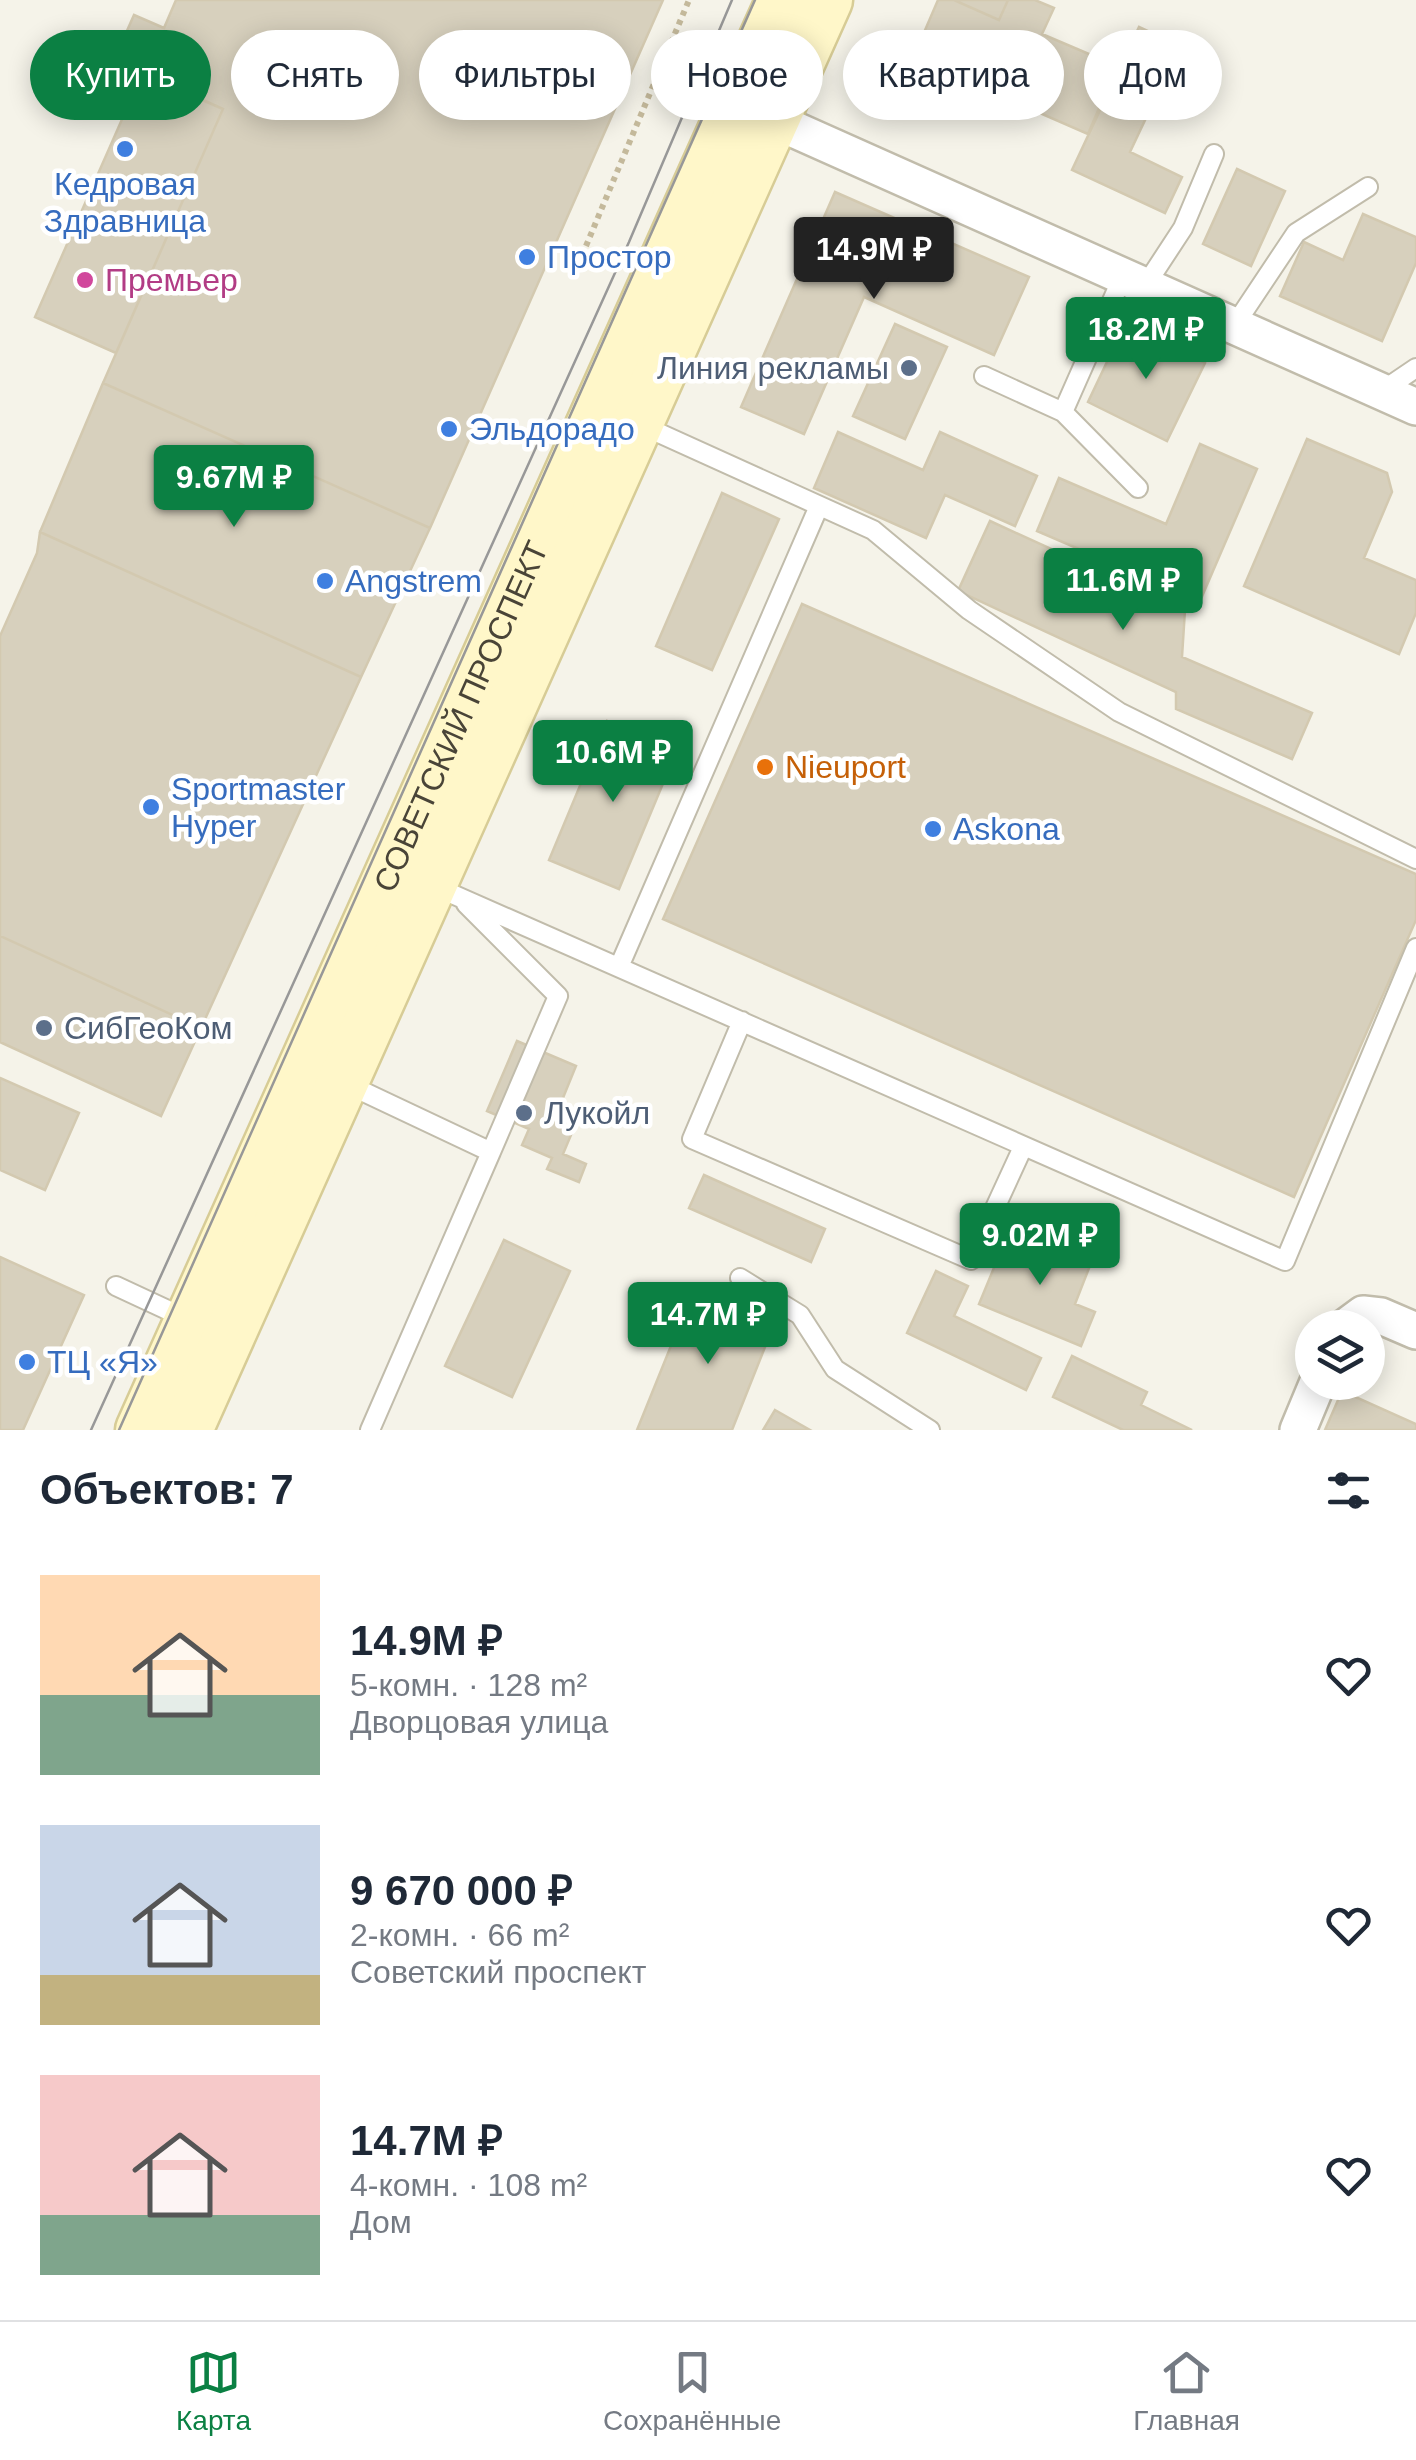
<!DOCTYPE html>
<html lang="ru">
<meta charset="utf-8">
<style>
body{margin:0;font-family:Helvetica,sans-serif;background:#f6f6f7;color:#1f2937;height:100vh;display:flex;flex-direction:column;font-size:38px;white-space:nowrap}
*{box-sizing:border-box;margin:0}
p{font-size:32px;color:#747a83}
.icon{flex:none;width:55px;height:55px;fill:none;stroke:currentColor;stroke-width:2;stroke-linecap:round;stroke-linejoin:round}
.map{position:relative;height:1430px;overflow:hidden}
.side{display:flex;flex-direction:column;background:#fff;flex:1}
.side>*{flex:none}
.banner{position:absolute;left:30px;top:30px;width:1358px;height:90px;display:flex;gap:20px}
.fabs{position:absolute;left:1295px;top:1310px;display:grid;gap:20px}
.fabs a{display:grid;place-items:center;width:90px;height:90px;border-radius:50%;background:#fff;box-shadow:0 5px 25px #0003;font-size:50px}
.price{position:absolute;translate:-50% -85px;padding:0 22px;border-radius:10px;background:#0b8043;color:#fff;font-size:32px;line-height:65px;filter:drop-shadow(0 2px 5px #0008)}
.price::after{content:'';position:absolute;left:50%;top:60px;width:30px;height:22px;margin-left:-15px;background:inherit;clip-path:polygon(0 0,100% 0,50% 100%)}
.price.on{background:#222;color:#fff}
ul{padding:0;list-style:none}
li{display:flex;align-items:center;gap:30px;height:250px;padding:0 40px}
li span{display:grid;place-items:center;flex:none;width:280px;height:200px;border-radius:0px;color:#555}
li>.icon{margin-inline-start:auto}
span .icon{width:120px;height:120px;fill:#fffc;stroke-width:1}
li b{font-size:42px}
h2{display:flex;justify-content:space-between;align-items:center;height:120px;padding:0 40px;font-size:42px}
.chip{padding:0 35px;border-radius:45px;background:#fff;box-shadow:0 5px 25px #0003;font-size:35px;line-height:90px}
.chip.on{background:#0b8043;color:#fff}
.dock{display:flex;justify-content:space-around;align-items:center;height:140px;border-top:2px solid #e0e1e3;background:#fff;font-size:28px;color:#747a83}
.dock a{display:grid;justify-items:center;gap:5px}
.dock .on{color:#0b8043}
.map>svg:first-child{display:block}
.building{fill:#d7d0bd;stroke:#d3c9b0;stroke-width:2.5}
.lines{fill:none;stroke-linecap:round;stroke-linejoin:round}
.service-casing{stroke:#c1bcab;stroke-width:22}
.minor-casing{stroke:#c1bcab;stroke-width:40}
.secondary-casing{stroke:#d7cc96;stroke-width:55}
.path{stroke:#c4b99b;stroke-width:6;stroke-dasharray:5 5;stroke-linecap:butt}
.service{stroke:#fff;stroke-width:18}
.minor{stroke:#fff;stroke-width:35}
.secondary{stroke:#fff7c9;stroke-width:50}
.tram{stroke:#989898;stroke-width:2.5}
.shop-dot{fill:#3f7fe0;stroke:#fff;stroke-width:4}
.hotel-dot{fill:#d1479c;stroke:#fff;stroke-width:4}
.service-dot{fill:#5c6f8a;stroke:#fff;stroke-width:4}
.food-dot{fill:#e8710a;stroke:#fff;stroke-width:4}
.labels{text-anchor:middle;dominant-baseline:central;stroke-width:9;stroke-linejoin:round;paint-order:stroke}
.shop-label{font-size:32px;fill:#366cbe;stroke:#fff;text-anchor:start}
.hotel-label{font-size:32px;fill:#b23c85;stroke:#fff;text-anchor:start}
.service-label{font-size:32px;fill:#4e5e75;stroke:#fff;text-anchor:start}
.street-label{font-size:32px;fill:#494437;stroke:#fff}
.food-label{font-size:32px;fill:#c56008;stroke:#fff;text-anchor:start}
</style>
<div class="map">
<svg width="1416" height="1430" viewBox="0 0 1416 1430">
<rect width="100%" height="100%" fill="#f5f3e9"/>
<path class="building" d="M176,0h487l-233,528 -327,-145 120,-274 -109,-49 20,-45 30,13z
M938,0h16l45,20 9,-20h27l19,8 -12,26 75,32 -29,68 -175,-76z
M954,0h54l-9,20z
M1139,27l41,19 -50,106 52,25 -17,36 -93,-43z
M142,74l81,35 -107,244 -81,-36z
M1237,169l48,22 -34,75 -48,-22z
M835,192l194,85 -35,78 -130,-58 -60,137 -63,-27z
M1363,214l53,23v26l-34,78 -102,-45 24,-54 39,18z
M895,324l52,23 -42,92 -52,-23z
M1125,324l80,39 -38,78 -79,-39z
M103,383l327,145 -69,149 -321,-145z
M838,432l85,38 17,-38 97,44 -22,50 -70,-31 -19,43 -112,-50z
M1307,439l80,34 5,19 -28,66 52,22v33l-17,41 -155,-68z
M1200,444l57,25 -57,132 -163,-70 22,-53 107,46z
M722,493l57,26 -67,151 -56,-24z
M990,521l195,89 -3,47 130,56 -20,46 -116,-50v-17l-218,-101z
M40,532l321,145 -160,351 -201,-92v-300l37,-83z
M802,604l614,270v46l-122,277 -631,-278z
M607,721l70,29 -58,139 -70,-29z
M0,936l201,92 -40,88 -161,-74z
M517,1041l59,25 -20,49 20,8 -13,31 23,10 -7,18 -32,-13 5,-11 -30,-13 7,-16 -42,-18z
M0,1078l79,35 -34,77 -45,-20z
M704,1175l121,54 -14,33 -122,-54z
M1010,1229l81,34 -16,41 20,8 -14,34 -102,-42z
M504,1240l66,31 -58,126 -67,-31z
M0,1257l84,38 -61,135h-23z
M936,1271l32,15 -14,30 87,42 -15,32 -119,-57z
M694,1289l81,33 -43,108h-95z
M1072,1356l75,36 -6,13 51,25h-69l-70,-33z
M1342,1391l74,33v6h-91z
M775,1410l35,20h-47z"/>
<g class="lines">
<g class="service-casing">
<path id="service" d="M1145,286l38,-58 31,-74
M1234,326l62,-93 72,-46
M984,376l79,36 60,-136
M1382,391l34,-23
M1063,412l75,76
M639,424l234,106 96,80 150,102 297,147
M434,886l851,375 131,-313
M619,967l200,-461
M742,1021l-50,118 279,121 52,-113
M347,1084l144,68 67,-156 -92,-92
M740,1278l60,37 35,54 95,61
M116,1286l73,34
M370,1430l121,-278"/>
</g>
<g class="minor-casing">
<path id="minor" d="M755,112l661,295
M1344,1328l19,-14 18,2 35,15
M1298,1430l20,-48"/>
</g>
<g class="secondary-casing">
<g id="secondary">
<path id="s1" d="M141,1430l641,-1430"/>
<path d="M187,1430l640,-1430"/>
</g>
</g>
<path class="path" d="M586,246l103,-246"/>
<use href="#service" class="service"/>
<use href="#minor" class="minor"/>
<use href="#secondary" class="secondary"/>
<path class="tram" d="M91,1430l538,-1188 103,-242
M119,1430l636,-1430"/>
</g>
<g class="shop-dot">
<circle cx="125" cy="149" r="10"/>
<circle cx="527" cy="257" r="10"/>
<circle cx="449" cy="429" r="10"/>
<circle cx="325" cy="581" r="10"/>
<circle cx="151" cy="807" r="10"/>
<circle cx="933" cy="829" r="10"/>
<circle cx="27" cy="1362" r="10"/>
</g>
<circle class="hotel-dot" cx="85" cy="280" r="10"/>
<g class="service-dot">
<circle cx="909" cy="368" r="10"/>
<circle cx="44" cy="1028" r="10"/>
<circle cx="524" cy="1113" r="10"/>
</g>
<circle class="food-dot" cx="765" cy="767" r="10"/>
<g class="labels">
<g class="shop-label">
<text x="125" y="184" text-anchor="middle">Кедровая<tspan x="125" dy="37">Здравница</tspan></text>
<text x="547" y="257">Простор</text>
<text x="469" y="429">Эльдорадо</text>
<text x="345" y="581">Angstrem</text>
<text x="171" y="789">Sportmaster<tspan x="171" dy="37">Hyper</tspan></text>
<text x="953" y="829">Askona</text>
<text x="47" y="1362">ТЦ «Я»</text>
</g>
<g class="hotel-label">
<text x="105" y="280">Премьер</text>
</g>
<g class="service-label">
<text x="889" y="368" text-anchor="end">Линия рекламы</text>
<text x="64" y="1028">СибГеоКом</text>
<text x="544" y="1113">Лукойл</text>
</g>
<g class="street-label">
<text stroke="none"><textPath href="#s1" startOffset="782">СОВЕТСКИЙ ПРОСПЕКТ</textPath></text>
</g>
<g class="food-label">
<text x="785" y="767">Nieuport</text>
</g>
</g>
</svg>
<div class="fabs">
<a><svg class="icon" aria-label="layers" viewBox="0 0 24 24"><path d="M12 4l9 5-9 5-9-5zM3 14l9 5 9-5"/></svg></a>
</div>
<b class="price on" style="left:874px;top:302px">14.9M ₽</b>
<b class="price" style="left:1146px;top:382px">18.2M ₽</b>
<b class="price" style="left:234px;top:530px">9.67M ₽</b>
<b class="price" style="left:1123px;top:633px">11.6M ₽</b>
<b class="price" style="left:613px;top:805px">10.6M ₽</b>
<b class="price" style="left:1040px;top:1288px">9.02M ₽</b>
<b class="price" style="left:708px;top:1367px">14.7M ₽</b>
<div class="banner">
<a class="chip on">Купить</a>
<a class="chip">Снять</a>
<a class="chip">Фильтры</a>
<a class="chip">Новое</a>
<a class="chip">Квартира</a>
<a class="chip">Дом</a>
</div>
</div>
<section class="side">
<h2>Объектов: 7<svg class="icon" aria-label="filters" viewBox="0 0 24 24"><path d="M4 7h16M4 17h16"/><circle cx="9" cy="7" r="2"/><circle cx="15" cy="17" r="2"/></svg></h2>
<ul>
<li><span style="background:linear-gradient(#ffd9b3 60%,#7fa58c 0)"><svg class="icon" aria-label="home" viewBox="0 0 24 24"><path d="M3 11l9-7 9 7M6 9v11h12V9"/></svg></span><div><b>14.9M ₽</b><p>5-комн. · 128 m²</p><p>Дворцовая улица</p></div><svg class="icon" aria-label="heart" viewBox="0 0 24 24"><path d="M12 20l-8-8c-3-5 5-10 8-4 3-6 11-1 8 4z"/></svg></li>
<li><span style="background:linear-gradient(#c9d6e8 75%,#c2b280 0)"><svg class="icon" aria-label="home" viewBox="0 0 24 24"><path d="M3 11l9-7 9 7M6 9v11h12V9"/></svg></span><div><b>9 670 000 ₽</b><p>2-комн. · 66 m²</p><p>Советский проспект</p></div><svg class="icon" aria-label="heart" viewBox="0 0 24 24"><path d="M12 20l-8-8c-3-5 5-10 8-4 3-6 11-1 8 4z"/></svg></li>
<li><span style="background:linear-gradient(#f6c9c9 70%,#7fa58c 0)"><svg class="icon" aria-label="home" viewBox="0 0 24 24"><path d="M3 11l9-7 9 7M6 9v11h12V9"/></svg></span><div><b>14.7M ₽</b><p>4-комн. · 108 m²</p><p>Дом</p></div><svg class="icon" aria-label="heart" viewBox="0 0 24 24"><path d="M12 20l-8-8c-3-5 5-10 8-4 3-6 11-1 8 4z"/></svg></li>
</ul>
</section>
<nav class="dock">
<a class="on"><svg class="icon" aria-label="map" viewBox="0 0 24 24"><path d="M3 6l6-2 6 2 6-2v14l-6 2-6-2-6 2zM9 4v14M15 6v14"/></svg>Карта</a>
<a><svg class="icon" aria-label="saved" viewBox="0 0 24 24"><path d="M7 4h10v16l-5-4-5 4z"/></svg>Сохранённые</a>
<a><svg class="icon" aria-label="home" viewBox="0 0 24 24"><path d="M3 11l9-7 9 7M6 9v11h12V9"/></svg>Главная</a>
</nav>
